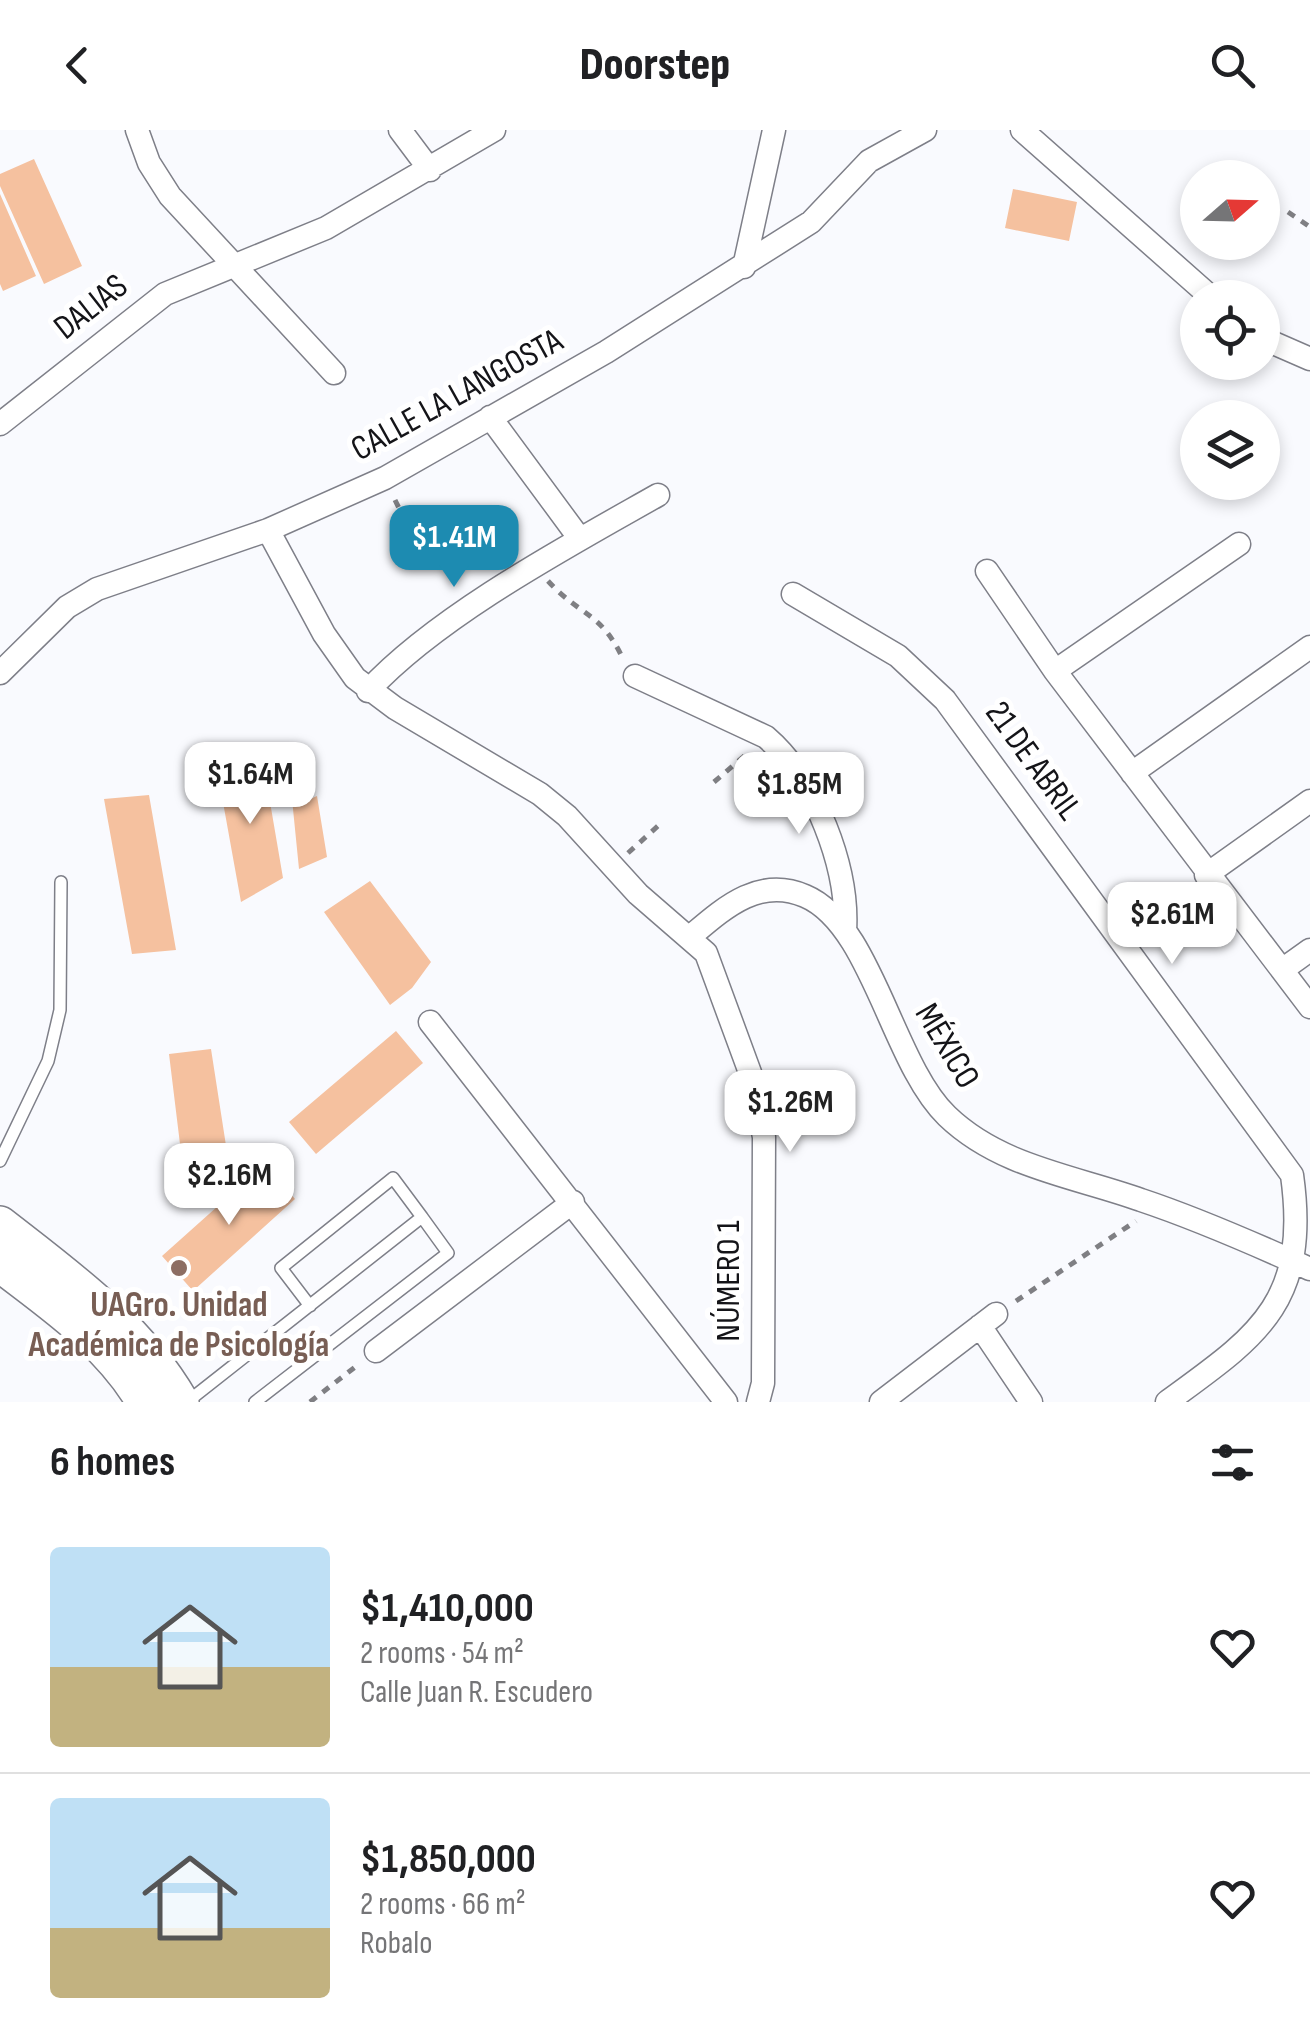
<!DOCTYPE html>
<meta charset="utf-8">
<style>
body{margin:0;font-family:"Sofia Sans Condensed",sans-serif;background:#f2f2f2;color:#202124;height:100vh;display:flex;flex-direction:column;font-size:38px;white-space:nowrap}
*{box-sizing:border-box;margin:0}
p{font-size:32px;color:#757577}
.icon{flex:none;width:55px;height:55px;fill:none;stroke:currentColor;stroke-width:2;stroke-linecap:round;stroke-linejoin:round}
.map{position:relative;height:1272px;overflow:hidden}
.details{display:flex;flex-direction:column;background:#fff;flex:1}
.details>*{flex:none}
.needle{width:65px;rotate:70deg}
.fabs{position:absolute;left:1180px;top:30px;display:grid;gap:20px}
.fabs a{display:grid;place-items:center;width:100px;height:100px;border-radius:50%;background:#fff;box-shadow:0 5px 15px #0003;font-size:50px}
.price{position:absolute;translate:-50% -85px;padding:0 22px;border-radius:20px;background:#fff;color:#222;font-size:32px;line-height:65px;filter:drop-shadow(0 2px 5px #0008)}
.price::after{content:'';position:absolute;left:50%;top:60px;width:30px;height:22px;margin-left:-15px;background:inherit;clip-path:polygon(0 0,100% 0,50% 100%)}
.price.current{background:#1d8bb1;color:#fff}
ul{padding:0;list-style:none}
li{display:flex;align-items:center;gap:30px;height:250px;padding:0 50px}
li+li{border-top:2px solid #e0e0e0}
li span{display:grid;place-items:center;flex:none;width:280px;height:200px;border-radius:10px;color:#555}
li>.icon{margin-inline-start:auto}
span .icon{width:120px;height:120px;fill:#fffc;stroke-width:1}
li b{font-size:42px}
h2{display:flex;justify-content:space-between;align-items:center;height:120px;padding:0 50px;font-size:42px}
header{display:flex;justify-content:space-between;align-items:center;height:130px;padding:0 50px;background:#fff;font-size:45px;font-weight:800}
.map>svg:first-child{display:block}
.building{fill:#f5c19f}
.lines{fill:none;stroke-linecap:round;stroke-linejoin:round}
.lane-casing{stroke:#7e7f88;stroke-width:14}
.street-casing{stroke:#7e7f88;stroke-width:25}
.primary-casing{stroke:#7e7f88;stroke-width:38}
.path{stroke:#7f7f83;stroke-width:5;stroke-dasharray:8 8;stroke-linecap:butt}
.lane{stroke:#fff;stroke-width:11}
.street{stroke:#fff;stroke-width:22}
.primary{stroke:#fff;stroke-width:35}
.education-dot{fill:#8d6e63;stroke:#fff;stroke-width:4}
.labels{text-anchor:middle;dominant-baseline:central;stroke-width:10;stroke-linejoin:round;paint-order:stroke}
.street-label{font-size:35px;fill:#141418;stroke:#fff}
.education-label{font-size:35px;font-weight:bold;fill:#785e54;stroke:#fff}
</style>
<header><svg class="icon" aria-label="back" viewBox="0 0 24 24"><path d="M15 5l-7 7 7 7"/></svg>Doorstep<svg class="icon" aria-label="search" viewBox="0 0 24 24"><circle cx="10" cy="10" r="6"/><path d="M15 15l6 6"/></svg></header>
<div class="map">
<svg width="1310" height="1272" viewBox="0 0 1310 1272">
<rect width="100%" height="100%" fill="#f9fafe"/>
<path class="building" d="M34,29l48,107 -38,18 -44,-98v-12z
M1013,59l64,13 -8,39 -64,-13z
M0,64l36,82 -33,15 -3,-7z
M263,631l20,117 -42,24 -24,-133z
M149,665l27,155 -44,4 -28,-155z
M317,666l10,61 -28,12 -7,-70 7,5z
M370,751l61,81 -19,26 -22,17 -66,-93z
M396,901l27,32 -107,91 -27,-32z
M211,919l16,103 -42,33 -16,-131z
M265,1034l30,35 -102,92 -31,-35z"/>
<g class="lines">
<g class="lane-casing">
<path id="lane" d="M0,1031l48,-100 12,-51 1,-128
M187,1272l235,-185 -29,-39 -112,90 29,38
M255,1272l193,-149 -26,-36"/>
</g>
<g class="street-casing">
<path id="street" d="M137,0l12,33 21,33 164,177
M400,0l30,40
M1022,0l190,168
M744,137l30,-137
M1262,208l48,21
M490,287l90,122
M0,294l165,-130 161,-66 168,-98
M268,400l56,104 31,44 40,30 145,86 27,22 71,78 68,59 46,125 12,59 -1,246 -5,19
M987,441l68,100 255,336
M793,464l105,62 47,44 347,475c18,129 -36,162 -125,227
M1055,541l184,-127
M0,543l67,-66 30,-18 171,-59 117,-52 221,-126 205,-130 58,-61 56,-31
M635,546l131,61c49,42 83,131 79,194
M368,561c69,-75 200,-145 290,-196
M1132,643l178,-126
M1206,745l104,-74
M691,806c33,-28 68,-60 114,-40 67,28 87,167 142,220 53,51 127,60 194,84 57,19 114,44 169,69
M1282,840l28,-20
M430,892l296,380
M980,1196l51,76
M376,1221l197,-149
M881,1272l115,-88"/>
</g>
<g class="primary-casing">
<path id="primary" d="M0,1094c68,53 137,102 181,178
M0,1134c53,41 110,79 144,138"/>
</g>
<path class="path" d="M1288,82l22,15
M395,370l25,51
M548,451c34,37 53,30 76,80
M714,652l35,-30
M628,723l31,-28
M1016,1171l120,-80
M310,1272l49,-38"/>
<use href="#lane" class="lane"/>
<use href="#street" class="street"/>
<use href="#primary" class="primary"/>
</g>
<circle class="education-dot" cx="179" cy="1138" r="10"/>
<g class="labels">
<g class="street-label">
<text transform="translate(91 177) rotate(-38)">DALIAS</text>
<text transform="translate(457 265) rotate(-29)">CALLE LA LANGOSTA</text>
<text transform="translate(1033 631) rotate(54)">21 DE ABRIL</text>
<text transform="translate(947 916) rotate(59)">MÉXICO</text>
<text transform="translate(728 1151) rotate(-90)">NÚMERO 1</text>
</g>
<g class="education-label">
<text x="179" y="1175">UAGro. Unidad<tspan x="179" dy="40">Académica de Psicología</tspan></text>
</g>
</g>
</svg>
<div class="fabs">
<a><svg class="needle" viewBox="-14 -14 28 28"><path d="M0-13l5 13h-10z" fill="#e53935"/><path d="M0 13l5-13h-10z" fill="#757577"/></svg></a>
<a><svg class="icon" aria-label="locate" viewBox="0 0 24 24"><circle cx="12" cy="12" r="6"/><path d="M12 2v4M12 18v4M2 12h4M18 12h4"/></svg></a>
<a><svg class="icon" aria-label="layers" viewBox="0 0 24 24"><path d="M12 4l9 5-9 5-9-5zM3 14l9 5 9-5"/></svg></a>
</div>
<b class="price current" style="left:454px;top:460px">$1.41M</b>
<b class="price" style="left:250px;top:697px">$1.64M</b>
<b class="price" style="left:799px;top:707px">$1.85M</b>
<b class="price" style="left:1172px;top:837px">$2.61M</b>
<b class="price" style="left:790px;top:1025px">$1.26M</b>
<b class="price" style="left:229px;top:1098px">$2.16M</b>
</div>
<section class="details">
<h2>6 homes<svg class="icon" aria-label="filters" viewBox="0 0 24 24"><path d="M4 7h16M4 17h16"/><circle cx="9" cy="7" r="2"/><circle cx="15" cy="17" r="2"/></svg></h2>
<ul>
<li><span style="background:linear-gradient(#bfe0f5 60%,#c2b280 0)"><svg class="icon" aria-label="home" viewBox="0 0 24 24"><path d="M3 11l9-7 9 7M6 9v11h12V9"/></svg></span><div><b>$1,410,000</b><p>2 rooms · 54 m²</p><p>Calle Juan R. Escudero</p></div><svg class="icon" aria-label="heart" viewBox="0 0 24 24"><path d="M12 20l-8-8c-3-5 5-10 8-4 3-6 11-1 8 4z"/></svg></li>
<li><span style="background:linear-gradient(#bfe0f5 65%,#c2b280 0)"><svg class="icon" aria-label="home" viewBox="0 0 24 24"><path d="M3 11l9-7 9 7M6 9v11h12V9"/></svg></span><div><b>$1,850,000</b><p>2 rooms · 66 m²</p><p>Robalo</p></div><svg class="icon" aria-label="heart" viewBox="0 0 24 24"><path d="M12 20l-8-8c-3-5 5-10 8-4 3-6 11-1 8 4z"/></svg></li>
</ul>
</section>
